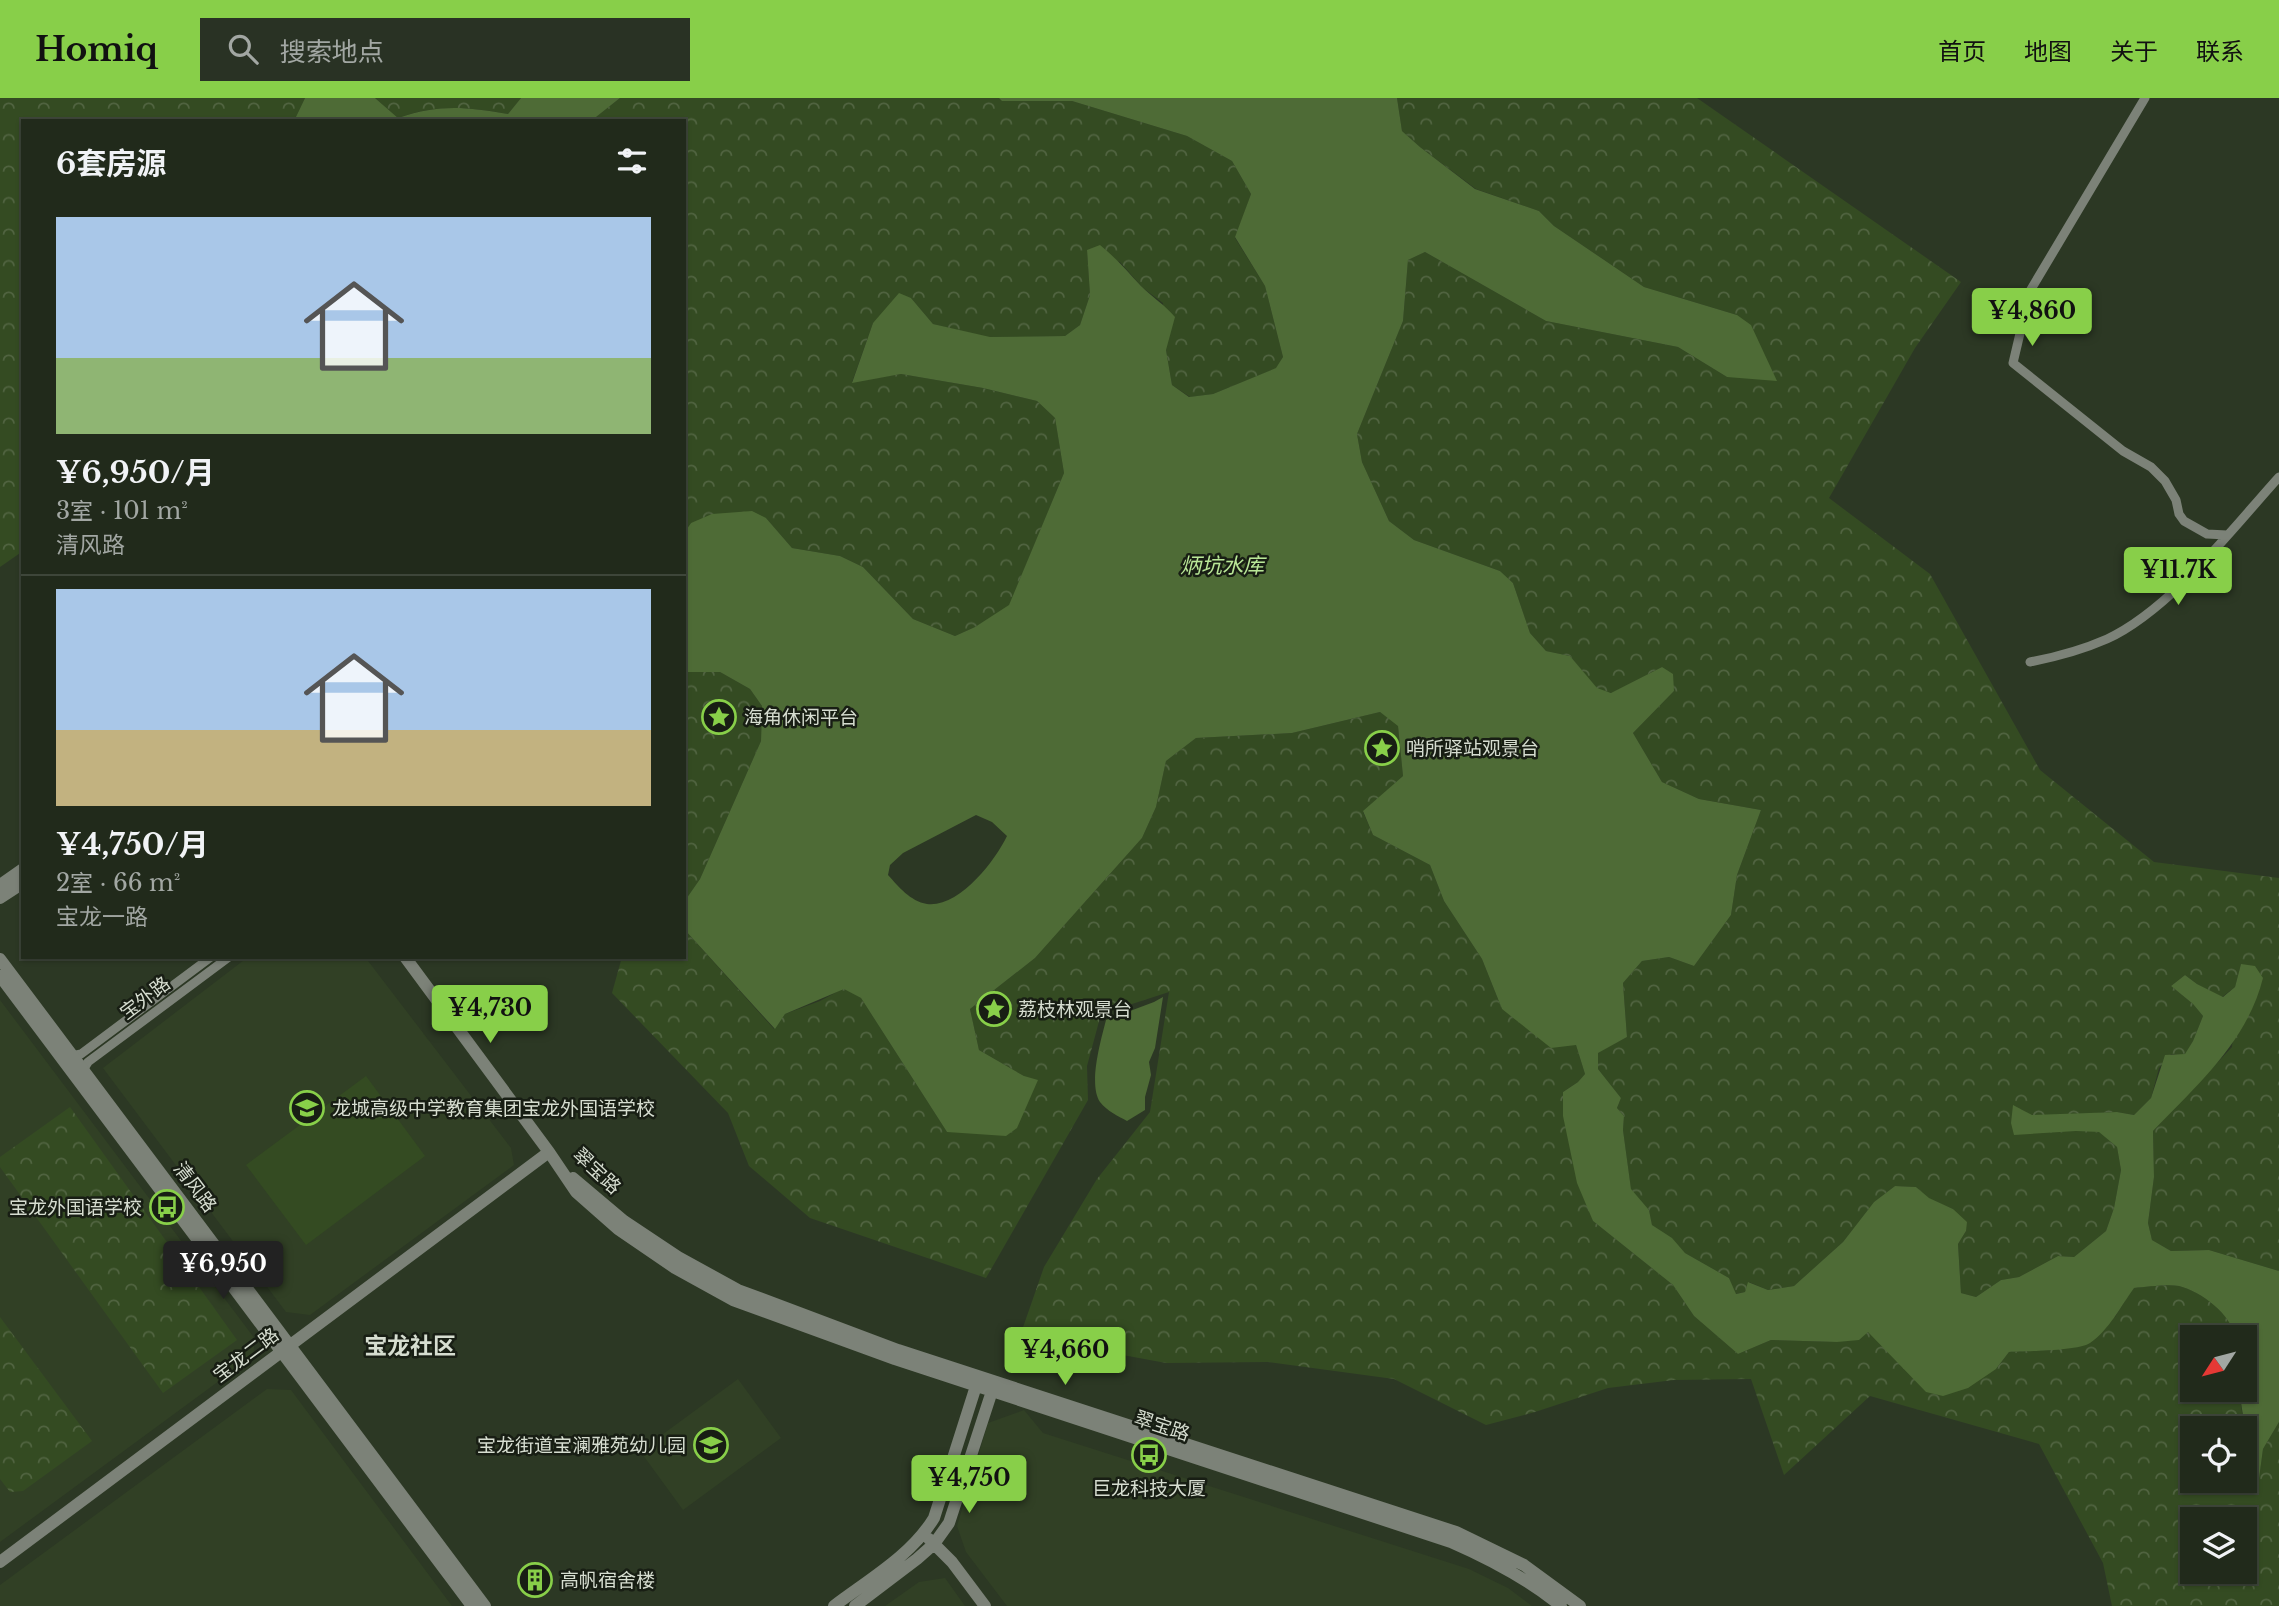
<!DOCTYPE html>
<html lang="zh">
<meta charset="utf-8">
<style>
body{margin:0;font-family:"Libre Baskerville","Noto Sans SC",serif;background:#293224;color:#f1f3f6;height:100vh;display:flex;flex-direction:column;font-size:26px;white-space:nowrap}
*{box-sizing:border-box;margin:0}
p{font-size:23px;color:#a2a7a3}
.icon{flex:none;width:38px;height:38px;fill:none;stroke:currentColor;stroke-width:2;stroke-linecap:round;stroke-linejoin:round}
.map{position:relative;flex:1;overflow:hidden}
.side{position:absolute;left:21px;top:21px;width:665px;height:840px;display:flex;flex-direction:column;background:#212a1b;border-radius:0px;box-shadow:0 2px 5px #0004,0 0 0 2px #3e463a}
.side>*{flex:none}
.needle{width:46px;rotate:234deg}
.buttons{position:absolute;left:2180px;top:1227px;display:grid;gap:14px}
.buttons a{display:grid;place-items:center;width:77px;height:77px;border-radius:0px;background:#212a1b;box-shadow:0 2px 5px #0004,0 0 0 2px #3e463a;font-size:35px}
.price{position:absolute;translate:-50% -60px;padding:0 16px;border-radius:7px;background:#88cf49;color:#111;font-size:23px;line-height:46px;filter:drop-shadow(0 2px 4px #0008)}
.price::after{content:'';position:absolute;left:50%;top:42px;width:21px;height:16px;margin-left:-10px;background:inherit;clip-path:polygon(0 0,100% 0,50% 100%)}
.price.active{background:#222;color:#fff}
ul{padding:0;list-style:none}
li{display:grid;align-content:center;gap:14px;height:371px;padding:0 35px}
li+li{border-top:2px solid #3e463a}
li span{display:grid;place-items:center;height:217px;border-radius:0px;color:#555}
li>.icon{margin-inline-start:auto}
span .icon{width:126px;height:126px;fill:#fffc;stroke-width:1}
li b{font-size:30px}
h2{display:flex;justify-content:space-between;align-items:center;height:84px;padding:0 35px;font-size:30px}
header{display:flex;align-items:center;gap:42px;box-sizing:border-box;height:98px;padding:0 35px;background:#88cf49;color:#111}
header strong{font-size:33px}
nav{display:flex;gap:38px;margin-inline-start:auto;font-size:24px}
.search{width:490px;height:63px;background:#293224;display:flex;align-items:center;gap:18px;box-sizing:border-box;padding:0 24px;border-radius:0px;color:#a2a7a3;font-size:26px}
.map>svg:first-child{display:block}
.built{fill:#314025}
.forest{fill:url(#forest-crowns);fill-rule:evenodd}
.pitch{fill:#344b22}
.water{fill:#4e6b36;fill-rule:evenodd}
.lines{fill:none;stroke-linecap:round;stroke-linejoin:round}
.minor{stroke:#7c8278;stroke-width:9}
.tertiary{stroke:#7c8278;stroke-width:12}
.labels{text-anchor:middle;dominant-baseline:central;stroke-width:5;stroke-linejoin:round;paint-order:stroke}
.poi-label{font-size:19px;fill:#d6ddd0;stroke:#181e14;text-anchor:start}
.street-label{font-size:19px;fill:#d6ddd0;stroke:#181e14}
.water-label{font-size:21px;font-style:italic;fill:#bae898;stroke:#181e14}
.quarter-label{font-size:23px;font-weight:bold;fill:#d6ddd0;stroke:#181e14}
</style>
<header>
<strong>Homiq</strong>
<div class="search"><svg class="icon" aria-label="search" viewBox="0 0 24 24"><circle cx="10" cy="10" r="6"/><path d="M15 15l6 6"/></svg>搜索地点</div>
<nav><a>首页</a><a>地图</a><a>关于</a><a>联系</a></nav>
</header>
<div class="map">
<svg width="2279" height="1508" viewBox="0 0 2279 1508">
<defs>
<pattern id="forest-crowns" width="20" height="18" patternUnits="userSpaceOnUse" patternTransform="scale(1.75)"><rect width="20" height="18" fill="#344b22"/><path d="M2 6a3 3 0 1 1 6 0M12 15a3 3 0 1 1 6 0" fill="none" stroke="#516441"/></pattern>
</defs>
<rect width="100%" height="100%" fill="#2c3824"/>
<path class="built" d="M248,859h117l146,191 3,17 -204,150 -24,-3 -183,-244z
M0,902l255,339 -2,17 -253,186z
M738,1281l43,59 -98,72 -43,-59z
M267,1291l24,1 161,216h-452v-21z
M1024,1312l19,23 426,136 39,19 24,18h-525l-41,-54 -9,-26 31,-103z
M945,1480l20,28h-80l34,-24z"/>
<path class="forest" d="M0,0h305l-11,23h-271v430l-23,16z
M375,0h146l-13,16c-41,-7 -70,-10 -110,4z
M620,0h379l4,3h69l115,35 45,25 19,33 -16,44 30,48 18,71 -6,11 -64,26 -23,3 -18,-12 -6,-35 -3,-47 -20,-15 -23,-26 -33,-12 3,45 -10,30 -15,11 -75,2 -57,-14 -22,-26 -38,25 -21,59 49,-8 82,14 54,13 18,17 9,55 -55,133 -34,21 -20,9 -42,-17 -50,-52 -23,-11 -48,-8 -26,-30 -75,5 -7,10v-412h-93z
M1397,0h300l264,184 -46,66 -86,150 101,76 110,196 114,92 125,16v393l-70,-21 -38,1 -19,-11 -4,-17 6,-46 -1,-46 79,-84 9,-83 -6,23 -13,10 -25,-13 -12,-9 -14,11 22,18 10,12 -10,25 -8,14 -14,-1 -12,14 -8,30 -17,17 -17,-3 -85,4 -11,-7 -10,14 89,9 17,15 4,23 -7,38 -8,23 -32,26 -16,-1 -39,21 -18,3 -25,17 -15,-4 -3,-49 8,-13 -13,-22 -25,-11 -12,-11 -21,-1 -21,16 -31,40 -49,44 -26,4 -19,-8 -4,10 -10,2 -6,-16 -44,-25 -13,-14 -20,-14 -3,-15 -18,-20 -8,-60 1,-14 -7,-8 4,-10 -23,-29 -1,-16 30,-16 -4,-54 19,-22 27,-4 25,9 37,-51 6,-40 24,-65 -62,-11 -37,-17 -29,-49 41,-42 -12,-24 -50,26 -15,-4 -27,-33 -24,-5 -16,-18 -17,-50 -13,-12 -86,-31 -25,-19 -27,-59 -5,-28 46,-113 5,-61 17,-8 121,69 132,26 49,30 10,-62 -93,-28 -90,-61 -15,-15 -63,-22 -56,-42 -18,-16z
M684,574h36l30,17 12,17 -1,35 -61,138 -16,23z
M1380,614l18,13 5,51 -40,36 10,23 57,30 14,36 38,58 20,50 74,36 9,29 -7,8 -15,10 30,129 80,64 21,31 44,38 33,-14 66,2 31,-10 128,37 13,-17 42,-2 64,-33 18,-29c14,-1 32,-4 46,-2 21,5 54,29 55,51h-41v53h46l5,38h-51v52h52v-11l5,8 9,2 4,-30 16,-27v184h-167l-9,-43 -64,-119 -169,-48 -86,79 -33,-96 -77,1 -66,8 -73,24 -49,13 -92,-46 -126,-17 -102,1 -146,-27 24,-69 53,-88 53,-67 19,-120 -68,22 -14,52 1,34 -102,178 -176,-60 -61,-52 -21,-53 -116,-120 10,-36h62v-28l90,100 11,-15 35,-13 24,-13 17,10 86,134 77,-56 -45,-26 -9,-41 65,-51 107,-120 14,-31 10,-46 30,-23 96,-5zM2193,1421h52v53h-52z
M70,1009l167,233 -74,53 -163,-226v-10z
M0,1219l92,124 -69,50 -13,1 -10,-13z"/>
<path class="pitch" d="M366,978l59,80 -119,89 -60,-80z"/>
<path class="water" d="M305,0h70l23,20c42,-14 67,-11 110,-4l13,-16h99l-29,23h-297z
M999,0h398l5,33 18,16 55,42 64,22 15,15 90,61 93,28 14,10 26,56 -50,-4 -49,-30 -132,-26 -121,-69 -17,8 -5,61 -46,113 5,28 27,59 25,19 86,31 13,12 17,50 16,18 24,5 27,32 14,5 51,-26 11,7 1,17 -41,42 29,49 37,17 62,11 -24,65 -6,40 -37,51 -25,-9 -27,4 -19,22 4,54 -29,16v16l23,29 -4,10 7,8 -1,14 8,59 18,21 3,15 20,13 13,15 44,25 7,16 9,-2 3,-10 20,8 26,-4 49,-44 31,-40 21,-16 21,1 13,11 24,11 14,13 -1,9 -8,13 3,49 15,4 25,-17 18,-3 39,-21 16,1 32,-26 8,-23 7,-38 -4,-23 -18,-15 -23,-1 -62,4 -3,-12 2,-18 19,10 85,-3 17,3 17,-17 14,-43 20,-1 8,-13 10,-25 -10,-12 -22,-18 14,-11 12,9 26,13 12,-10 6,-23 14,2 8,12c-16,64 -66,107 -110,153l1,46 -6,46 4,17 19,11 38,-1 70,21v151l-16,27 -4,30 -9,-2 -5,-8v-41l-6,-38h6v-53h-11c-1,-22 -34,-46 -55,-51 -13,-2 -32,1 -45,2 -13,18 -25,42 -44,55 -12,8 -64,8 -81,9l-13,17 -28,19 -25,8 -17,-4 -58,-60 -9,8 -22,2 -66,-2 -33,14 -44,-38 -21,-31 -80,-64 -16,-38 -14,-67v-24l15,-10 7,-8 -9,-29 -25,3 -49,-39 -20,-50 -38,-58 -14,-36 -57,-30 -10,-24 40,-35 -5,-50 -18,-14 -88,21 -96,5 -30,23 -10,46 -14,31 -107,120 -65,51 9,41 45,26 14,4 -21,48 -11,8 -59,-4 -86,-134 -17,-9 -59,25 -10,15 -91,-100v-27l16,-23 61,-138 1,-35 -12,-17 -30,-17h-36v-139l7,-10 21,-9 40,-3 14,7 26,30 48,8 23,11 50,52 42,17 20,-9 34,-22 55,-132 -9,-55 -18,-17 -54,-13 -82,-14 -49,9 21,-60 26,-30 12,5 22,26 57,13 75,-1 15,-11 10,-30 -3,-45 13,-5c16,13 28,27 41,41 11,11 24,19 34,31l-9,33 6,35 17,12 24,-3 63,-26 7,-11 -18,-71 -30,-49 16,-43 -19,-33 -45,-25 -115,-35h-70zM976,717l16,7 15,14c-12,25 -48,72 -80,68 -17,-3 -28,-17 -39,-29l2,-10 13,-12z
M1163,899l-8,51 -6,14 2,13 -6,22v13l-18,11c-9,-5 -20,-10 -27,-19 -12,-18 1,-62 6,-82l48,-18z"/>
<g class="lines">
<path class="minor" d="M2145,0l-115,193 -17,72 110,88 28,16 14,14 11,19 3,14 5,7 23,13 20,1
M2030,564c26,-5 52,-12 77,-23 63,-29 125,-110 172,-162
M72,958l9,-2 130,-97
M83,972l5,-8 141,-105"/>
<path class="tertiary" d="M0,787l23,-16
M0,800l23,-15
M405,859l144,195 27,40 42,37 57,39 58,32 162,59 556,183c39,17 77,37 110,64
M0,861l485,647
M0,878l472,630
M573,1080l51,43 54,36 60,33 160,60 558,182 68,33 56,41
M929,1441l23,23 33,44
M0,1464l549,-410
M834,1508c34,-26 77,-50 100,-88l42,-132 11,-7 5,12 -43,132 -15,21 -17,15 -62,47"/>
</g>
<defs>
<g id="sight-ring" transform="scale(1.75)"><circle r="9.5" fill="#181e14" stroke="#88cf49" stroke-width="1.5"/><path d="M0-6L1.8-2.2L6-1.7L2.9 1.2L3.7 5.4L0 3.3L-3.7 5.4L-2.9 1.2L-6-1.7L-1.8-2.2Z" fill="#88cf49"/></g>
<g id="school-ring" transform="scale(1.75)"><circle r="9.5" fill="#181e14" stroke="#88cf49" stroke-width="1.5"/><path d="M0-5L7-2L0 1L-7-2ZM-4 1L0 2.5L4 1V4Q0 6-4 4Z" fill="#88cf49"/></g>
<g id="bus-ring" transform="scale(1.75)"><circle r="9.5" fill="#181e14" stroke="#88cf49" stroke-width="1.5"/><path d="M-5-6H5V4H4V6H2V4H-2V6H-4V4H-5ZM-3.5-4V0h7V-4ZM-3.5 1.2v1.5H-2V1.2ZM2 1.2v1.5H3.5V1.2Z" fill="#88cf49"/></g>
<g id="building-ring" transform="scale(1.75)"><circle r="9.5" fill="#181e14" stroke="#88cf49" stroke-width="1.5"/><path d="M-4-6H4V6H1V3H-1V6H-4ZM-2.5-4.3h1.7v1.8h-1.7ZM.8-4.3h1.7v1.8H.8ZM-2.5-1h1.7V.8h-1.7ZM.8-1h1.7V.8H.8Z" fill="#88cf49"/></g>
</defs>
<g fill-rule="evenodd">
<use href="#sight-ring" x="719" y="619"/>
<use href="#sight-ring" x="1382" y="650"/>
<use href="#sight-ring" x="994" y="911"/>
<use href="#school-ring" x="307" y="1010"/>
<use href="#bus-ring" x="167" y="1109"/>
<use href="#school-ring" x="711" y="1347"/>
<use href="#bus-ring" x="1149" y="1357"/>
<use href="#building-ring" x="535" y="1482"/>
</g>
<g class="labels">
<g class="poi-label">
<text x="744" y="619">海角休闲平台</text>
<text x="1406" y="650">哨所驿站观景台</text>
<text x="1018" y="911">荔枝林观景台</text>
<text x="332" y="1010">龙城高级中学教育集团宝龙外国语学校</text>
<text x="142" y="1109" text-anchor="end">宝龙外国语学校</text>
<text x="686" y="1347" text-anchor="end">宝龙街道宝澜雅苑幼儿园</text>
<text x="1149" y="1390" text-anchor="middle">巨龙科技大厦</text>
<text x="560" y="1482">高帆宿舍楼</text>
</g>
<g class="street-label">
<text transform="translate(145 900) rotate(-37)">宝外路</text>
<text transform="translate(597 1073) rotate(43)">翠宝路</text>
<text transform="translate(195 1089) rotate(53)">清风路</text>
<text transform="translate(246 1257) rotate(-37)">宝龙二路</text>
<text transform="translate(1162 1328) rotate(18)">翠宝路</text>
</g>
<g class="water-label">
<text x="1222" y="468">炳坑水库</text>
</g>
<g class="quarter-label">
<text x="410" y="1248">宝龙社区</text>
</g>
</g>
</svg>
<div class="buttons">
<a><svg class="needle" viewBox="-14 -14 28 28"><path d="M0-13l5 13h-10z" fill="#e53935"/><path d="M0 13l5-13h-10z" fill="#a2a7a3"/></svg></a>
<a><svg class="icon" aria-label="locate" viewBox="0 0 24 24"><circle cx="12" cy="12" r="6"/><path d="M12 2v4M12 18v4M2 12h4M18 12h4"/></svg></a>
<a><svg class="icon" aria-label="layers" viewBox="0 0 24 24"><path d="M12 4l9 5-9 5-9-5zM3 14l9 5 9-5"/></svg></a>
</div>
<b class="price" style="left:2032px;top:250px">¥4,860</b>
<b class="price" style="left:2178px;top:509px">¥11.7K</b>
<b class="price" style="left:490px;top:947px">¥4,730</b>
<b class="price active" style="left:223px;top:1203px">¥6,950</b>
<b class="price" style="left:1065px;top:1289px">¥4,660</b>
<b class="price" style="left:969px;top:1417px">¥4,750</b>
<section class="side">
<h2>6套房源<svg class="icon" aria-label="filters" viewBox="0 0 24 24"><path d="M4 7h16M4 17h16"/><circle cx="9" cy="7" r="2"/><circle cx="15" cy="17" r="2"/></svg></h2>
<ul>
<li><span style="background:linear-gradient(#a9c7e8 65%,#8fb573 0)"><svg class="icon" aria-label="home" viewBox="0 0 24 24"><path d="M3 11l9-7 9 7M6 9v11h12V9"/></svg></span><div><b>¥6,950/月</b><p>3室 · 101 m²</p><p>清风路</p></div></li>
<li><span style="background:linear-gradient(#a9c7e8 65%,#c2b280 0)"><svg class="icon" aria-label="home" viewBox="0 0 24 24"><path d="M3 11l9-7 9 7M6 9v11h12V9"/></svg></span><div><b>¥4,750/月</b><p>2室 · 66 m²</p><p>宝龙一路</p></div></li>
</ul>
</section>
</div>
